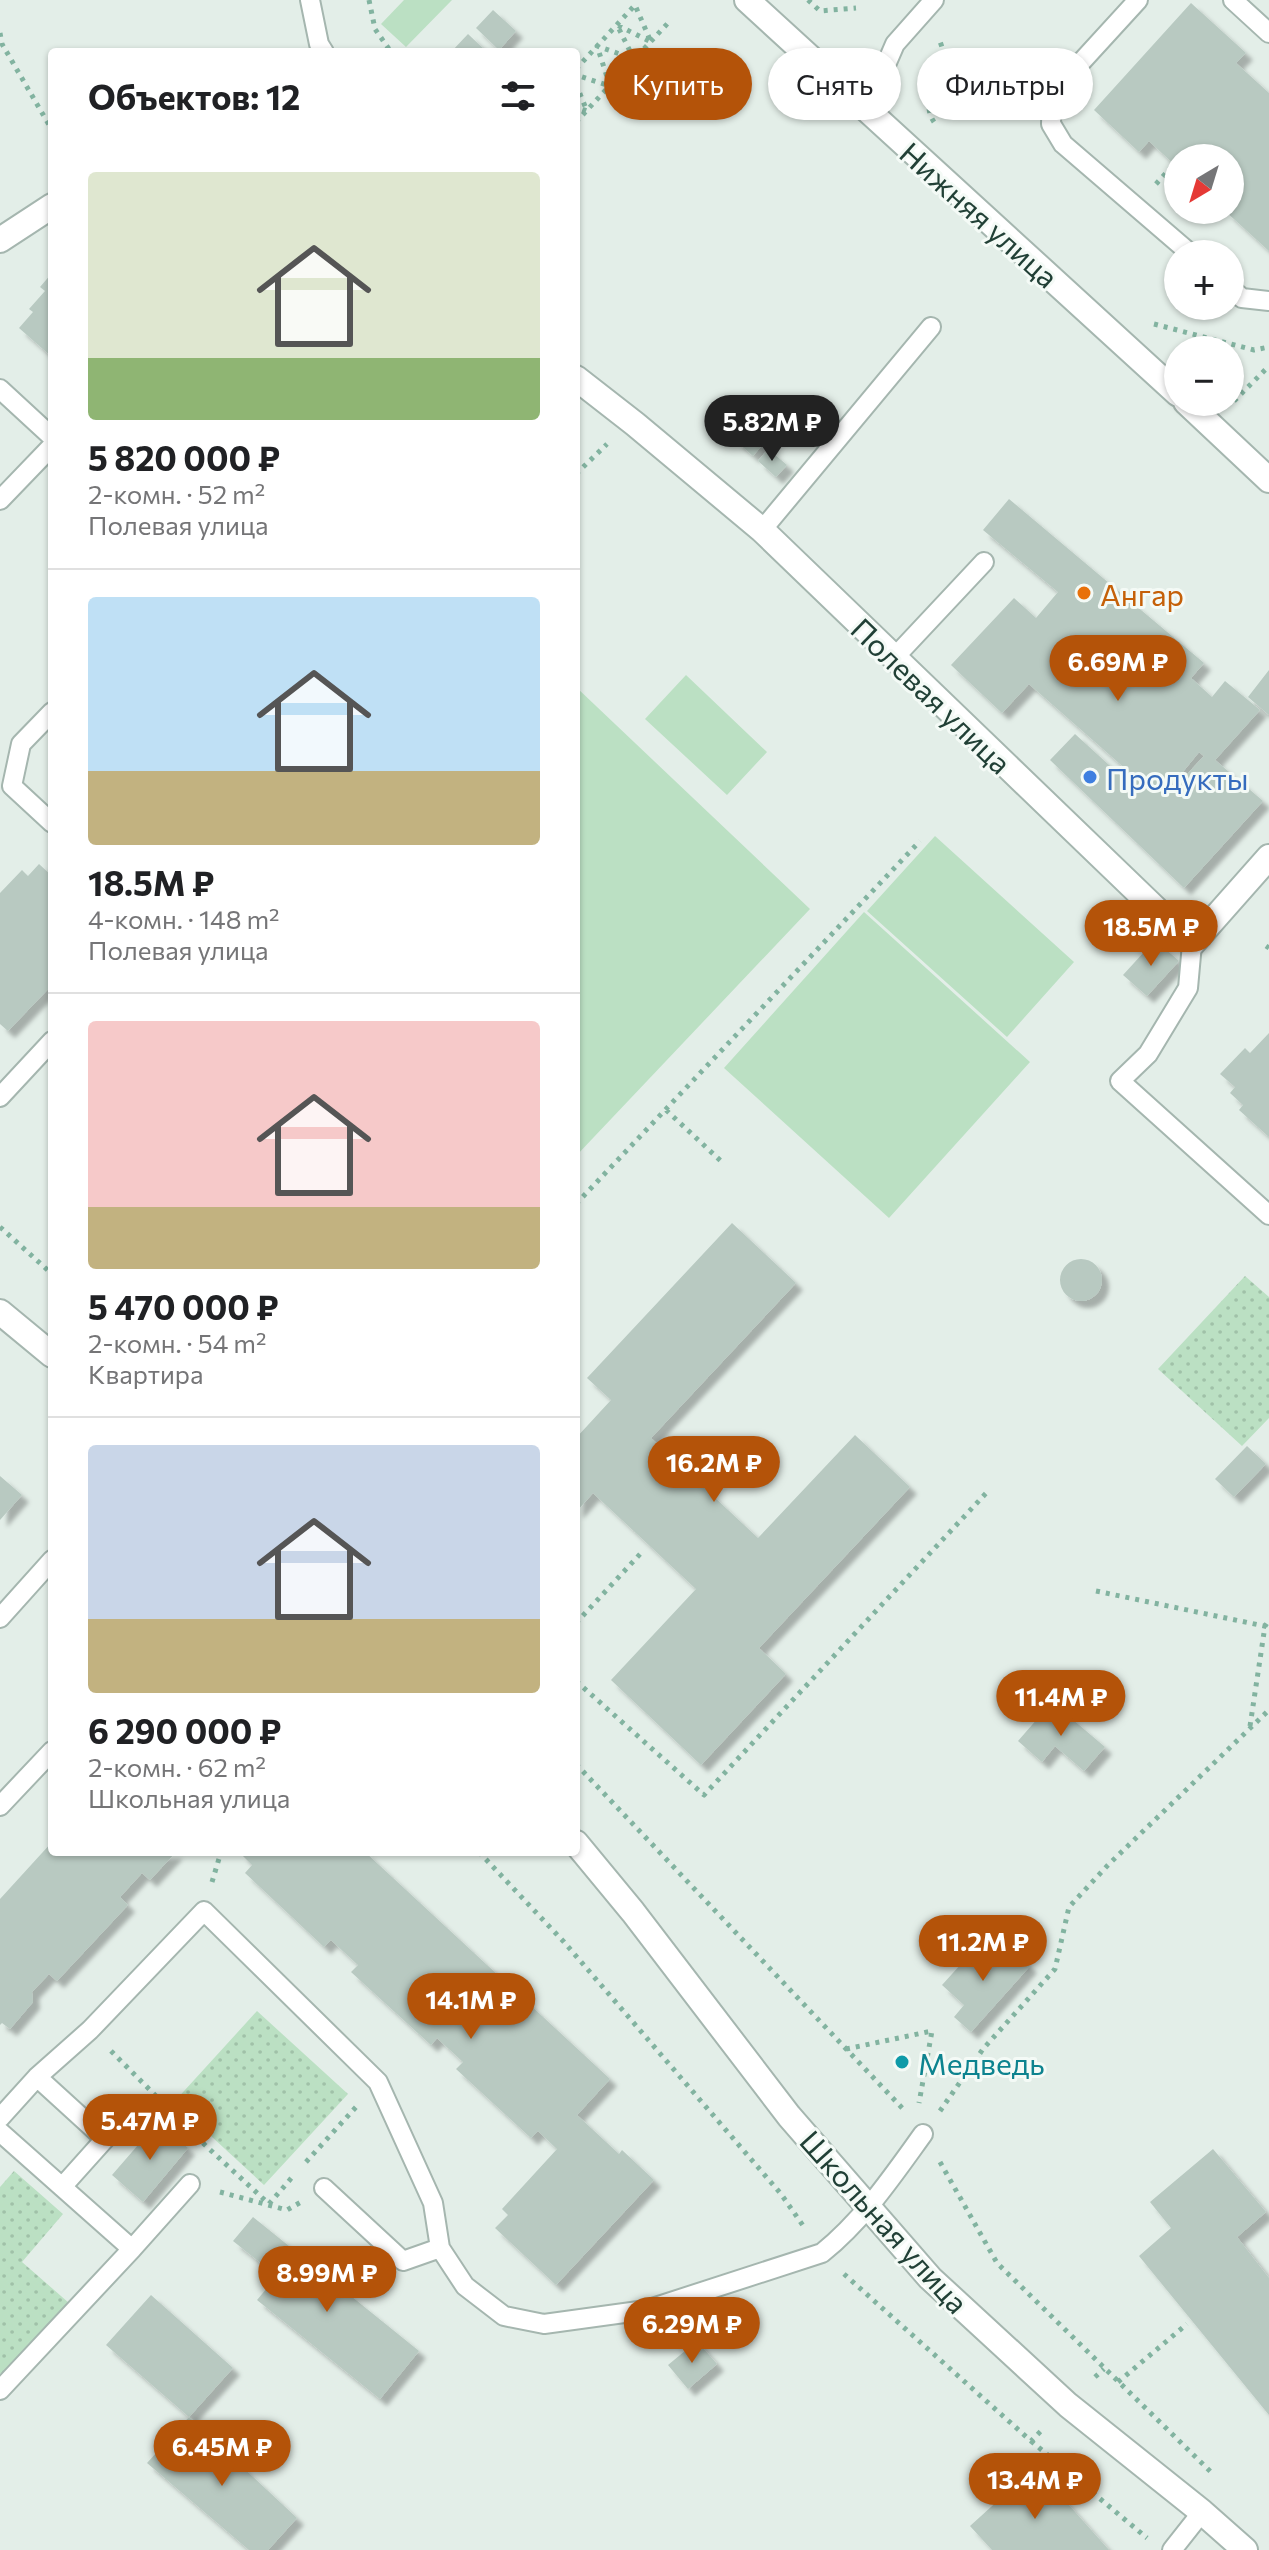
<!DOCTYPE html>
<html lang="ru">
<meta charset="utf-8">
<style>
body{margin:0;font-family:Commissioner,sans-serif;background:#f6f6f6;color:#202124;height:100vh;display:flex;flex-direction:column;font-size:30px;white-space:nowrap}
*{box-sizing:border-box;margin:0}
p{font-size:26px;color:#757577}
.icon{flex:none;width:44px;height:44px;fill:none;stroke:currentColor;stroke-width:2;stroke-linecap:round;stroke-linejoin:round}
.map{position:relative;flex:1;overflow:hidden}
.drawer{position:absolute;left:48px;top:48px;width:532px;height:1808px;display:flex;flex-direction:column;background:#fff;border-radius:8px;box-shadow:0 2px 6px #0004}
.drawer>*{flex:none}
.hud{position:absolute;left:604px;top:48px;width:544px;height:72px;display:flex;gap:16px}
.needle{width:52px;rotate:218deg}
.fabs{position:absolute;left:1164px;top:144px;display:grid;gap:16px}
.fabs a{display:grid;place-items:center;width:80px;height:80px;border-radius:50%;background:#fff;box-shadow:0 2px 6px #0004;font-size:40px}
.price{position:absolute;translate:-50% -68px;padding:0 18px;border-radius:28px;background:#b45309;color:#fff;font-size:26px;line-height:52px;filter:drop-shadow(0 2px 4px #0008)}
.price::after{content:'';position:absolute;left:50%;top:48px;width:24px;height:18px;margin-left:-12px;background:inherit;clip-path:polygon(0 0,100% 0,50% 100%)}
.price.selected{background:#222;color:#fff}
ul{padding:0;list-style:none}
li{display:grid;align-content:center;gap:16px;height:424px;padding:0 40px}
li+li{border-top:2px solid #e0e0e0}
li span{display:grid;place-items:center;height:248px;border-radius:8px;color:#555}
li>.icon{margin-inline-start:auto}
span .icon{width:144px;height:144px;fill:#fffc;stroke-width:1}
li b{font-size:34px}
h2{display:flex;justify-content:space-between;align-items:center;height:96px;padding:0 40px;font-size:34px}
.chip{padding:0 28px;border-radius:36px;background:#fff;box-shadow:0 2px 6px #0004;font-size:28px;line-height:72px}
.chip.selected{background:#b45309;color:#fff}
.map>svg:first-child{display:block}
.green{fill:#bbe0c3}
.park{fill:url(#park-dots)}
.building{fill:#b8c9c1;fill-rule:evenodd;filter:url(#shadow)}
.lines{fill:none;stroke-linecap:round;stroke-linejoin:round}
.service-casing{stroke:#a5b6af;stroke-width:22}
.minor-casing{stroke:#a5b6af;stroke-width:28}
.path{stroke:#82b3a0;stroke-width:5;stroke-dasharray:4 6;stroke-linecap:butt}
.service{stroke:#fff;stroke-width:18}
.minor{stroke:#fff;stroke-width:24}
.food-dot{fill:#e8710a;stroke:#f4faf6;stroke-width:3}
.shop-dot{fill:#3f7fe0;stroke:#f4faf6;stroke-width:3}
.culture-dot{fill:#0f9aa8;stroke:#f4faf6;stroke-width:3}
.labels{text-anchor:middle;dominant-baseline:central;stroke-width:6;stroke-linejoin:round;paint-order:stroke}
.street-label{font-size:30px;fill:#214036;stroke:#f4faf6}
.food-label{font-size:30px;fill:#c56008;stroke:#f4faf6;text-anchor:start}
.shop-label{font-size:30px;fill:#366cbe;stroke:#f4faf6;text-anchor:start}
.culture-label{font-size:30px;fill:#0d838f;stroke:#f4faf6;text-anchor:start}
</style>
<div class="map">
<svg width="1269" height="2550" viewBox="0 0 1269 2550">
<defs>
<pattern id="park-dots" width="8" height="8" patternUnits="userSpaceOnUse" patternTransform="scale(2)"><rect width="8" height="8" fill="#bbe0c3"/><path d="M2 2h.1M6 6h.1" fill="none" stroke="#a0c1a8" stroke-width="1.8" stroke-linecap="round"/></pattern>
<filter id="shadow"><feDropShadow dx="7" dy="7" stdDeviation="2" flood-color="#0004"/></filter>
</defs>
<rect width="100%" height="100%" fill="#e3eee8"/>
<path class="green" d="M404,0h48l-46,47 -25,-23z
M686,675l81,77 -40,43 -82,-76z
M576,687l234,222 -234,247z
M935,836l139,126 -67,75 -140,-126z
M864,912l166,150 -141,156 -165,-150z"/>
<path class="park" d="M1245,1276l24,21v121l-27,28 -84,-77z
M257,2011l91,83 -84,91 -90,-83z
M14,2171l49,43 -41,48 47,41 -66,73 -3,-3v-186z"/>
<path class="building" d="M1191,3l55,50 -10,10 33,30v158l-45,-41h6v-52h-52v10l-29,-27 -10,11 -45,-42z
M493,10l23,21 -17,19 -23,-22z
M468,34l19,18h-36z
M52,273v84l-33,-29 14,-16 -4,-3 16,-18 -5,-4z
M745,428l18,16 -10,12 -18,-16z
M768,449l19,16 -11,12 -18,-16z
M1009,499l195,164 -13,15 21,19 13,-16 35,29 -45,50 48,41 -79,87 -134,-128 25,-26 56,51 5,-7 -107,-94 -27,29 -51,-48 63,-67 22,20 22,-26 -75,-62zM1199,752l5,4 -38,41 -2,-2z
M1269,670v45l-21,-18z
M39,864l13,12v109l-44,46 -8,-7v-131l22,-23 6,6z
M1155,940l24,21 -32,35 -24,-21z
M1269,1033v104l-30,-27 4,-5 -13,-12 5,-6 -15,-13 25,-26 5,5z
M732,1223l64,60 -145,155 107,100 97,-103 55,52 -151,161 27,26 -85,91 -90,-85 85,-91 -103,-96 -17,19v-74l35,-38 -24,-22z
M1060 1280a21 21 0 1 1 42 0a21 21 0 1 1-42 0Z
M1247,1446l19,18 -32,33 -19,-18z
M0,1476l22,19 -22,25z
M1052,1702l53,45 -21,24 -29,-25 -13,16 -24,-21z
M52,1842v10h124l-26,28 -8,-7 -22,24 8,8 -71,76 -8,-7 -17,18 1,10 -23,27 -8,-6 -2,2v-126z
M239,1852h126l245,227 -33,36 42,39 3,-4 32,30 -98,105 -61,-57 13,-13 -6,-6 55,-60 -19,-18 -7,7 -75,-69 7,-7 -26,-24 -6,7 -80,-73 7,-7 -27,-25 -7,7 -79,-74 7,-8z
M981,1942l23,20 10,-11 16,15 -59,66 -17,-15 10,-12 -22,-20z
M158,2122l30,26 -45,54 -31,-27z
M1213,2149l53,63 -29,25 32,41v137l-130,-159 32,-28 -21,-26z
M253,2217l166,134 -39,48 -123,-99 20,-24 -44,-35z
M151,2295l82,73 -44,49 -83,-72z
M697,2341l20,23 -29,25 -20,-24z
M189,2417l108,101 -29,32h-19l-102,-87z
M1035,2467l74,83h-117l-22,-24z"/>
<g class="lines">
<g class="service-casing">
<path id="service" d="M310,0l9,44 5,8
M1138,0l-86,94 -1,30 12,20 128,110
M1233,0l36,33
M866,111l29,-67 39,-44
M1230,288l12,10 27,3
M0,389l52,48
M0,500l52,-54
M762,530l169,-203
M894,658l90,-96
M52,712l-31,32 -9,42 40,37
M1192,944l-4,44 -40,66 -28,27 149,134
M0,1097l52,-56
M0,1618l52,-58
M0,1806l52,-55
M37,2077l68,62 -43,48
M0,2118l37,-41 53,-47 114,-119 174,171 55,121 7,45 25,38 39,30 40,8 102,-14 176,-57c41,-33 70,-76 101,-119
M0,2132l132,117 -132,141
M324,2188l79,73 37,-13
M132,2249l58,-65
M1172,2550l30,-38"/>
</g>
<g class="minor-casing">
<path id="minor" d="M747,0l431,394
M0,240l52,-34
M576,378l59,46 127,106 430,414 77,-87
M1186,402l83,78
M0,1312l52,43
M576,1843l57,69 156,204 141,162 138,127 134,107 43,38"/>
</g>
<path class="path" d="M369,0l6,29 16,23
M808,0l12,11 36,-3
M0,33l2,11 50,86
M576,69l59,-64 16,37 -34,-17 17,34 -37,-13 13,40 -34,-11
M576,84l11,27 -11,-4
M576,122l92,-99
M934,122c-15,-22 9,-37 11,-59 1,-8 -4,-17 -6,-25
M1156,184l18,-20
M1154,324l100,26 15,-3
M1234,401l35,-35
M576,474l31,-30
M1266,946l3,2
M666,1110l56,52
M576,1204l344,-363
M0,1227l52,47
M1096,1591l173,36
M576,1623l66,-71
M576,1681l128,114 285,-305
M1250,1726l15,-100 4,-6
M576,1764l329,347
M479,1852l85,90 217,252 23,33
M212,1882l9,-30
M846,2049l86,-18 -13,72
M111,2051l94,94 64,59 25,-29
M940,2111l43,-62 72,-80 14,-62 39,-42 161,-155
M306,2162l50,-55
M940,2162l57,101 216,211
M220,2192l67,18 14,-8
M844,2274l187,167 11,-11
M1095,2377l9,-8
M1118,2382l69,-58
M1031,2441l116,97"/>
<use href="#service" class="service"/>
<use href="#minor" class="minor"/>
</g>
<circle class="food-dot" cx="1084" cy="593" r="8"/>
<circle class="shop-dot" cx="1090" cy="777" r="8"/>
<circle class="culture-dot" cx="902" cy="2062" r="8"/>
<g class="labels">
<g class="street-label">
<text transform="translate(980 214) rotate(42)">Нижняя улица</text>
<text transform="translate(932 695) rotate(44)">Полевая улица</text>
<text transform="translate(885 2221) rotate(48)">Школьная улица</text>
</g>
<g class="food-label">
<text x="1100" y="593">Ангар</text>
</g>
<g class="shop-label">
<text x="1106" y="777">Продукты</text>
</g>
<g class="culture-label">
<text x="918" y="2062">Медведь</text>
</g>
</g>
</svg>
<div class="fabs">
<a><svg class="needle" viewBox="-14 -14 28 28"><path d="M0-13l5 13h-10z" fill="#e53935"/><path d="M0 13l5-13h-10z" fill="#757577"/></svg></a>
<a>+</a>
<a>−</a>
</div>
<b class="price selected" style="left:772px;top:463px">5.82M ₽</b>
<b class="price" style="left:1118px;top:703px">6.69M ₽</b>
<b class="price" style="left:1151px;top:968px">18.5M ₽</b>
<b class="price" style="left:714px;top:1504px">16.2M ₽</b>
<b class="price" style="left:1061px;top:1738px">11.4M ₽</b>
<b class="price" style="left:983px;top:1983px">11.2M ₽</b>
<b class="price" style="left:471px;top:2041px">14.1M ₽</b>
<b class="price" style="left:150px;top:2162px">5.47M ₽</b>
<b class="price" style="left:327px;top:2314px">8.99M ₽</b>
<b class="price" style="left:692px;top:2365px">6.29M ₽</b>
<b class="price" style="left:222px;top:2488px">6.45M ₽</b>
<b class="price" style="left:1035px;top:2521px">13.4M ₽</b>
<div class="hud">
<a class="chip selected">Купить</a>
<a class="chip">Снять</a>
<a class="chip">Фильтры</a>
</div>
<section class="drawer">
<h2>Объектов: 12<svg class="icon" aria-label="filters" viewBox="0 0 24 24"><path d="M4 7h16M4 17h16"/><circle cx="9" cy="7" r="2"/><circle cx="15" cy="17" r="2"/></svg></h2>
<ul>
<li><span style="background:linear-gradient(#dfe7d0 75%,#8fb573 0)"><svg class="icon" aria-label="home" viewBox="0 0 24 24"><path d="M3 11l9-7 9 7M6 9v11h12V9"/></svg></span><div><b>5 820 000 ₽</b><p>2-комн. · 52 m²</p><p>Полевая улица</p></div></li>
<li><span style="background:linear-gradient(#bfe0f5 70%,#c2b280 0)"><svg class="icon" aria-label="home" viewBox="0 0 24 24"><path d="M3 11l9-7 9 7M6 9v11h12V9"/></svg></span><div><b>18.5M ₽</b><p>4-комн. · 148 m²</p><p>Полевая улица</p></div></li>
<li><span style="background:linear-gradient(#f6c9c9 75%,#c2b280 0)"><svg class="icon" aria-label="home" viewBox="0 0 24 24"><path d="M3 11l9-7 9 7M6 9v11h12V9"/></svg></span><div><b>5 470 000 ₽</b><p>2-комн. · 54 m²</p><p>Квартира</p></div></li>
<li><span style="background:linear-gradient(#c9d6e8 70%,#c2b280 0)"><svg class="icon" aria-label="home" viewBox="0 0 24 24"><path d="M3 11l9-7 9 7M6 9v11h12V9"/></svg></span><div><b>6 290 000 ₽</b><p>2-комн. · 62 m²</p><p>Школьная улица</p></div></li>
</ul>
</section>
</div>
